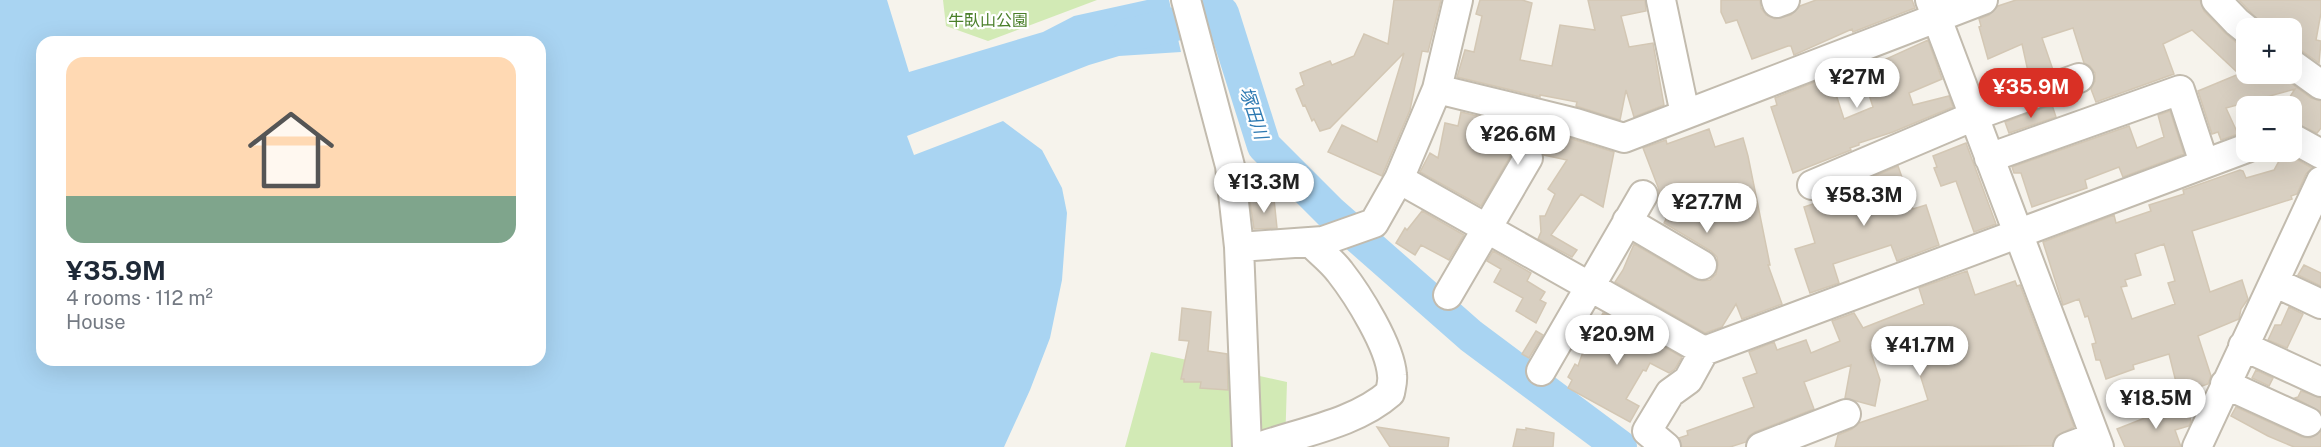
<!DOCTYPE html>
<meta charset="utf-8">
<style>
body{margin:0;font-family:"Public Sans","Noto Sans JP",sans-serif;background:#f2f2f3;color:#1f2937;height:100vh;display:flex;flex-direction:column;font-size:22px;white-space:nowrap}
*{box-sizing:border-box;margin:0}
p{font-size:20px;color:#747a83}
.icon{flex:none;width:33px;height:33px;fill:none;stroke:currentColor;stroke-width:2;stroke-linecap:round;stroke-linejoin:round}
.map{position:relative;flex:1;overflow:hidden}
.side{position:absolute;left:36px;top:36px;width:510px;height:330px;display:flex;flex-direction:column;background:#fff;border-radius:18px;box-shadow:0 6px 24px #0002}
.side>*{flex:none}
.controls{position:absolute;left:2236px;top:18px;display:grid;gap:12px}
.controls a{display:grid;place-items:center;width:66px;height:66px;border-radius:12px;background:#fff;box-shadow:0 6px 24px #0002;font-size:30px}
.price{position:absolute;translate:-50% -51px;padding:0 14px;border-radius:21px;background:#fff;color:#222;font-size:20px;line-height:39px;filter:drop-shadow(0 2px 3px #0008)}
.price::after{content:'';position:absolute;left:50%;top:36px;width:18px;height:14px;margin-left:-9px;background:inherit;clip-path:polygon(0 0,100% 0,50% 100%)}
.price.current{background:#d93025;color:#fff}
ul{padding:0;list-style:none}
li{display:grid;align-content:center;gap:12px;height:318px;padding:0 30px}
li+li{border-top:2px solid #e0e1e3}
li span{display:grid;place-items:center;height:186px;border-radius:18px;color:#555}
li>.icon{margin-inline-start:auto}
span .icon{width:108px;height:108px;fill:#fffc;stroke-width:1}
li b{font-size:26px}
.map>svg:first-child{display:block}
.green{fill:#d2eab5}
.water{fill:#a9d4f2;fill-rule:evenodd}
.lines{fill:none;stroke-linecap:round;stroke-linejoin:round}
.river{stroke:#a9d4f2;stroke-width:34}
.building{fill:#d8cfc1;stroke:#d3c7b4;stroke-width:1.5;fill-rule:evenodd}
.minor-casing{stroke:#c2bbae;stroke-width:32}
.minor{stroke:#fff;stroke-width:28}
.labels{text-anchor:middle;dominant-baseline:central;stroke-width:4.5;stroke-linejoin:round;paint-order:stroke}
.park-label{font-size:16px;fill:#4a7f2a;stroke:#fff}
.water-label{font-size:18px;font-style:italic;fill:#2e7ab2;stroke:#fff}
</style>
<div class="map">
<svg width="2321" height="447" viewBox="0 0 2321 447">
<rect width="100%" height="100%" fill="#f6f3ec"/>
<path class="green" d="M943,0h154l-109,41 -42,-15z
M1151,352l136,30 -2,65h-160z"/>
<path class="water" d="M0,0h887l22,72 134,-40 31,-16 73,-16h22l12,52 -62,4 -30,9 -182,71 7,19 89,-34 39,29 20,38 5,25 -5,67 -12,58 -20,52 -26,57h-1004zM42,42h498v318h-498z"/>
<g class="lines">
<path class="river" d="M1129,35l93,-22 42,133 66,66 141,124 149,111"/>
</g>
<path class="building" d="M1394,0h47l-13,52 -6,-1 -12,59 -28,66 -54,-24 14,-27 35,17 27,-89 -74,75 -10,3 -6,-12 -2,2 -7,-16 -2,1 -7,-17 8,-4 -4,-12 30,-12 2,4 22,-9 10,-22 24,10z
M1480,0h42l10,3 -12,57 32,6 8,-41 35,5 -7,-30h57l1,11 -25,5 8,31 24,-4 11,62 -30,12 -8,-27 -6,30 -44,-14 1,-4 -37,-7v2l-83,-20 8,-27 9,2 8,-36 -6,-2z
M1721,0h39l1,8 5,7 9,4 16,-4 9,-9 16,-6h96l3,8 -62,24 -1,-3 -58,26 -3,-9h-3l-36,13 -15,-39 -11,3 -5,-11z
M2016,0h184l4,11 21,22 12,10 10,3v28h32l32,24 10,3v27l-4,5 -25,-11v-16h-8l11,-17 -69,19 12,26 -17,6 -3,-8 -6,2 -14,-43 41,-17 -47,-44 -29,14 11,30 -78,28 -5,-13 4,-8v-8l-5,-7 -6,-3 -11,-35 -31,10 11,32 -31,11 -1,-3 8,-2 -7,-32 -34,15 -9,-32 2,-1 -2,-7 10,-4 9,-9z
M2239,0h82v13l-5,27 5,1 -2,22 -17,-12 -10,-3v-20l-29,-3z
M1928,40l14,39 -33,14 4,12 36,-9 4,11 -60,25 -34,11v2l-9,3 1,2 -58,23 -22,-66 6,-2 -2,-7 55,-22 14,43 29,-12 -12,-37 26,-9 -1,-2z
M2052,105l4,12 -47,16 -4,-11z
M2170,111l14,43 -61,23 -4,-10 -34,13 2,8 -55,19 -11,-34h-7l-2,-6 117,-41 8,22 27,-11 -6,-22z
M1461,112l111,27 42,13 -11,55 -22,-13 -30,41 26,15 -5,7 -34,-18 3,-7 -1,-16h5l10,-22 -7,-5 19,-29 -23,-5 -2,-6 -6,-5 -9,-2 -7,1 -6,7 -33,56 -61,-34 10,-19 8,5 7,-35 13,3z
M1709,129l6,18 28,-9 5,18 22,109h-2l14,39 -40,15 -6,-15 -14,23 -17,6 -90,-51 8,-12 11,-26 60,35 8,2 8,-1 6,-6 2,-9 -1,-8 -6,-6 -47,-28 2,-4 -8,-32 -15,-39 23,-8 1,4z
M1966,143l30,81 -22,8 -18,-51 -15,5 -7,-18 3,-1 -4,-11z
M2284,152l28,16 -6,6 -9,20 -6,2 1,3 -100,32 18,61 32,-12 6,19 -7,10 -2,10 -41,17 13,40 -3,8 -29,10 -10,-40 -36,11 1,4 -28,10 -6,-19h-4l-4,-16 4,-1 -8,-27 -3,1 -6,-18 -16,6 -20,-63 71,-27 2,8 35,-12 -2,-6 35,-11 -1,-4 57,-20 3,1 3,7 28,-8zM2164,244l11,37 -7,2 7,21 -43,15 -11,-32 6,-1 -2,-6 16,-5 -6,-21z
M1898,166l15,43 13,-4 13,40 -42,16 -6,-16 -58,19 6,19 -29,10 -15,-44 20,-6 -11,-36 30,-10 -1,-3z
M1274,199l3,29 -23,1 -4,-28z
M1422,211l42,24 -15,25 -28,-15 -6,10 -19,-12 9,-15 2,2z
M1493,251l38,22 -4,8 18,11 -5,8 6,3 -10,20 -20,-12 7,-13 -29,-16 7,-13 -14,-8z
M2304,265l17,8v13l-23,-11z
M1967,271l8,24 40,-14 2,5 3,-1 54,142 -18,9 -4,10 -217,1 3,-12 14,-6 7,-6 69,-23 -19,-61 -3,1 -1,-2 -35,12 10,30 -5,26 -30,-8 6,-33 -47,17 10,27 -59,23 -6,4 -3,6 -16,5h-48l-3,-9 9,-3 -1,-4 67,-24 -11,-29 14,-5 -8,-21 25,-10 3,8 29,-10 5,13 29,-12 -8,-20 22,-8 9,15 61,-24 -5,-16z
M2289,307l14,7 -16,34 -19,-8 7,-15h6z
M1182,308l29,4 -3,39 19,3 1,36 -28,-2 1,-6h-17v-3h-3l8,-38 -10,-1z
M1603,313l79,44 -7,12 -6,4 -19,-10 -4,8 -3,-1 -17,29 13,7 -9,16 -62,-34 4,-8 -4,-3 7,-13 3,2 7,-20z
M1536,331l7,4 -14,23 -7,-4z
M2256,370l17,8 -4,8 -17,-8z
M2301,391l20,7v14l-26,-14 3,-1z
M2187,407l4,14 -2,5 -14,4 6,17h-56l-8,-18 33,-13z
M2236,407l66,30 8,1 11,-7v16h-27l-26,-11 -37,-20z
M1377,427l72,11 -1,9h-58z
M1526,428l28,5 -1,14h-40l4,-18 9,1z"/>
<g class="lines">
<g class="minor-casing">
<path id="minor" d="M1186,0l44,166 9,81 8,200
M1661,0l24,114
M1776,0l1,3 8,-3
M1930,0l169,447
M2216,0l21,22 10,8
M2292,64l29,21
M1437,89l139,34 48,15 359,-138
M2292,138l29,16
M1989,158l191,-68 24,73
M1399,179l305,172 543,-203
M1812,185l162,-69 105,-38
M1627,221l75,44
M1239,247l84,-6 51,-18 25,-44 38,-90 21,-89
M2274,282l47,22
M1448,295l80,-137
M2243,346l78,36
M1541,371l102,-176
M2225,384l83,38
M1259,447c43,-15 97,-24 131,-54 1,-6 3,-12 2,-18 -2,-29 -34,-80 -52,-103 -8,-11 -20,-20 -30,-30
M1666,447l-19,-16 23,-38 18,-13 16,-29
M1761,447l85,-33
M2068,447l27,-10
M2197,447l124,-266"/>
</g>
<use href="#minor" class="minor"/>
</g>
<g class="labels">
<g class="park-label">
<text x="988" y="20">牛臥山公園</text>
</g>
<g class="water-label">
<text transform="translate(1254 113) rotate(72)">塚田川</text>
</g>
</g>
</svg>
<div class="controls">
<a>+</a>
<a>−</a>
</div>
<b class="price" style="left:1857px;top:109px">¥27M</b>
<b class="price current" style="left:2031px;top:119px">¥35.9M</b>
<b class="price" style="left:1518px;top:166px">¥26.6M</b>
<b class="price" style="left:1264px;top:214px">¥13.3M</b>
<b class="price" style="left:1864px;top:227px">¥58.3M</b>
<b class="price" style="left:1707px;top:234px">¥27.7M</b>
<b class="price" style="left:1617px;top:366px">¥20.9M</b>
<b class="price" style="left:1920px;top:377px">¥41.7M</b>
<b class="price" style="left:2156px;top:430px">¥18.5M</b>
<section class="side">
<ul>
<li><span style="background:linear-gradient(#ffd9b3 75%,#7fa58c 0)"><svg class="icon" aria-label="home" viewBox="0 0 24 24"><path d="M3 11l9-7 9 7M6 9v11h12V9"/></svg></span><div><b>¥35.9M</b><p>4 rooms · 112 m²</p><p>House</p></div></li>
</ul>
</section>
</div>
